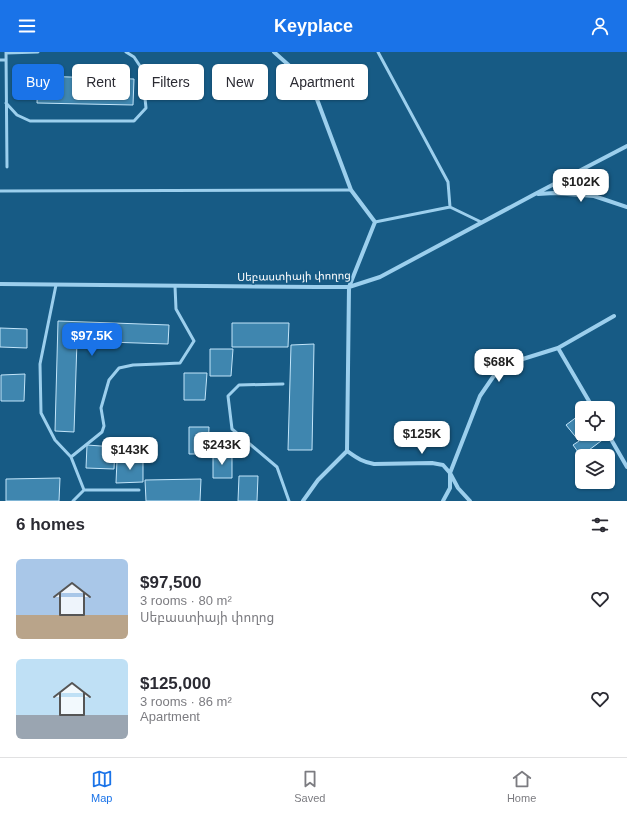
<!DOCTYPE html>
<meta charset="utf-8">
<style>
body{margin:0;font-family:Arial,"Noto Sans Armenian",sans-serif;background:#f7f7f7;color:#2b2b33;height:100vh;display:flex;flex-direction:column;font-size:15px;white-space:nowrap}
*{box-sizing:border-box;margin:0}
p{font-size:13px;color:#7c7c81}
.icon{flex:none;width:22px;height:22px;fill:none;stroke:currentColor;stroke-width:2;stroke-linecap:round;stroke-linejoin:round}
.map{position:relative;height:449px;overflow:hidden}
.drawer{display:flex;flex-direction:column;background:#fff;flex:1}
.drawer>*{flex:none}
.guide{position:absolute;left:12px;top:12px;width:400px;height:36px;display:flex;gap:8px}
.buttons{position:absolute;left:575px;top:349px;display:grid;gap:8px}
.buttons a{display:grid;place-items:center;width:40px;height:40px;border-radius:6px;background:#fff;box-shadow:0 1px 3px #0004;font-size:20px}
.price{position:absolute;translate:-50% -34px;padding:0 9px;border-radius:8px;background:#fff;color:#222;font-size:13px;line-height:26px;filter:drop-shadow(0 1px 2px #0008)}
.price::after{content:'';position:absolute;left:50%;top:24px;width:12px;height:9px;margin-left:-6px;background:inherit;clip-path:polygon(0 0,100% 0,50% 100%)}
.price.active{background:#1a73e8;color:#fff}
ul{padding:0;list-style:none}
li{display:flex;align-items:center;gap:12px;height:100px;padding:0 16px}
li span{display:grid;place-items:center;flex:none;width:112px;height:80px;border-radius:6px;color:#555}
li>.icon{margin-inline-start:auto}
span .icon{width:48px;height:48px;fill:#fffc;stroke-width:1}
li b{font-size:17px}
h2{display:flex;justify-content:space-between;align-items:center;height:48px;padding:0 16px;font-size:17px}
.chip{padding:0 14px;border-radius:6px;background:#fff;box-shadow:0 1px 3px #0004;font-size:14px;line-height:36px}
.chip.active{background:#1a73e8;color:#fff}
header{display:flex;justify-content:space-between;align-items:center;height:52px;padding:0 16px;background:#1a73e8;color:#fff;font-size:18px;font-weight:700}
.tab-bar{display:flex;justify-content:space-around;align-items:center;height:56px;border-top:1px solid #e1e1e2;background:#fff;font-size:11px;color:#7c7c81}
.tab-bar a{display:grid;justify-items:center;gap:2px}
.tab-bar .active{color:#1a73e8}
.map>svg:first-child{display:block}
.building{fill:#3f86af;stroke:#c2e5fa}
.lines{fill:none;stroke-linecap:round;stroke-linejoin:round}
.lane{stroke:#9ccfed;stroke-width:3}
.street{stroke:#9ccfed;stroke-width:4}
.labels{text-anchor:middle;dominant-baseline:central;stroke-width:3;stroke-linejoin:round;paint-order:stroke}
.street-label{font-size:11px;fill:#fff;stroke:#175b85}
</style>
<header><svg class="icon" aria-label="menu" viewBox="0 0 24 24"><path d="M4 6h16M4 12h16M4 18h16"/></svg>Keyplace<svg class="icon" aria-label="person" viewBox="0 0 24 24"><circle cx="12" cy="8" r="4"/><path d="M4 21q1-7 8-7t8 7"/></svg></header>
<div class="map">
<svg width="627" height="449" viewBox="0 0 627 449">
<rect width="100%" height="100%" fill="#175b85"/>
<path class="building" d="M38,24l96,3 -1,26 -96,-2z
M58,269l111,4 -1,19 -91,-3 -3,91 -19,-1z
M232,271h57l-1,24h-56z
M0,276l27,1v19l-27,-1z
M314,292l-2,106h-24l3,-105z
M210,297h23l-2,27h-21z
M184,321h23l-2,27h-21z
M25,322l-1,27h-23v-26z
M582,361v21h19l4,4 -24,18 -8,-11 6,-4 -13,-16z
M189,375h20l-1,27h-19z
M87,393l28,2 -1,22 -28,-1z
M213,401h19v25h-19z
M117,408h26v22l-27,1z
M239,424h19l-1,25h-19z
M60,426l-1,23h-53v-22z
M201,427l-1,22h-54l-1,-21z"/>
<g class="lines">
<path class="lane" d="M6,0l1,115
M378,0l70,130 2,25
M6,1l32,-1
M0,8h6
M6,51l11,12 13,6h104l12,-13 -4,-39 -8,-12 -8,-5
M0,139l351,-1
M375,170l75,-15 31,15
M56,233l-16,79 1,49 14,27 16,17 13,33
M283,332l-44,1 -11,11 4,33 45,38 12,34
M71,405l31,-25 2,-6 -3,-18 8,-28 10,-12 14,-3 26,-1 21,-1 14,-22 -18,-32 -1,-23
M73,449l11,-11h55"/>
<path class="street" d="M274,0l38,34 39,104 24,32 -26,65 -2,164 -29,29 -15,21
M538,142l16,-1 40,3 33,11
M0,232l316,3h33l31,-10 155,-83 92,-48
M558,296l35,60
M608,382l19,33
M347,399c10,7 15,11 27,13l58,-1 11,2 7,8 8,15 12,13
M443,449l7,-13v-15l30,-77 13,-19 17,-14 48,-15 56,-32"/>
</g>
<g class="labels">
<g class="street-label">
<text transform="translate(294 224) rotate(-1)">Սեբաստիայի փողոց</text>
</g>
</g>
</svg>
<div class="buttons">
<a><svg class="icon" aria-label="locate" viewBox="0 0 24 24"><circle cx="12" cy="12" r="6"/><path d="M12 2v4M12 18v4M2 12h4M18 12h4"/></svg></a>
<a><svg class="icon" aria-label="layers" viewBox="0 0 24 24"><path d="M12 4l9 5-9 5-9-5zM3 14l9 5 9-5"/></svg></a>
</div>
<b class="price" style="left:581px;top:151px">$102K</b>
<b class="price active" style="left:92px;top:305px">$97.5K</b>
<b class="price" style="left:499px;top:331px">$68K</b>
<b class="price" style="left:422px;top:403px">$125K</b>
<b class="price" style="left:222px;top:414px">$243K</b>
<b class="price" style="left:130px;top:419px">$143K</b>
<div class="guide">
<a class="chip active">Buy</a>
<a class="chip">Rent</a>
<a class="chip">Filters</a>
<a class="chip">New</a>
<a class="chip">Apartment</a>
</div>
</div>
<section class="drawer">
<h2>6 homes<svg class="icon" aria-label="filters" viewBox="0 0 24 24"><path d="M4 7h16M4 17h16"/><circle cx="9" cy="7" r="2"/><circle cx="15" cy="17" r="2"/></svg></h2>
<ul>
<li><span style="background:linear-gradient(#a9c7e8 70%,#b9a48a 0)"><svg class="icon" aria-label="home" viewBox="0 0 24 24"><path d="M3 11l9-7 9 7M6 9v11h12V9"/></svg></span><div><b>$97,500</b><p>3 rooms · 80 m²</p><p>Սեբաստիայի փողոց</p></div><svg class="icon" aria-label="heart" viewBox="0 0 24 24"><path d="M12 20l-8-8c-3-5 5-10 8-4 3-6 11-1 8 4z"/></svg></li>
<li><span style="background:linear-gradient(#bfe0f5 70%,#9aa5b1 0)"><svg class="icon" aria-label="home" viewBox="0 0 24 24"><path d="M3 11l9-7 9 7M6 9v11h12V9"/></svg></span><div><b>$125,000</b><p>3 rooms · 86 m²</p><p>Apartment</p></div><svg class="icon" aria-label="heart" viewBox="0 0 24 24"><path d="M12 20l-8-8c-3-5 5-10 8-4 3-6 11-1 8 4z"/></svg></li>
</ul>
</section>
<nav class="tab-bar">
<a class="active"><svg class="icon" aria-label="map" viewBox="0 0 24 24"><path d="M3 6l6-2 6 2 6-2v14l-6 2-6-2-6 2zM9 4v14M15 6v14"/></svg>Map</a>
<a><svg class="icon" aria-label="saved" viewBox="0 0 24 24"><path d="M7 4h10v16l-5-4-5 4z"/></svg>Saved</a>
<a><svg class="icon" aria-label="home" viewBox="0 0 24 24"><path d="M3 11l9-7 9 7M6 9v11h12V9"/></svg>Home</a>
</nav>
